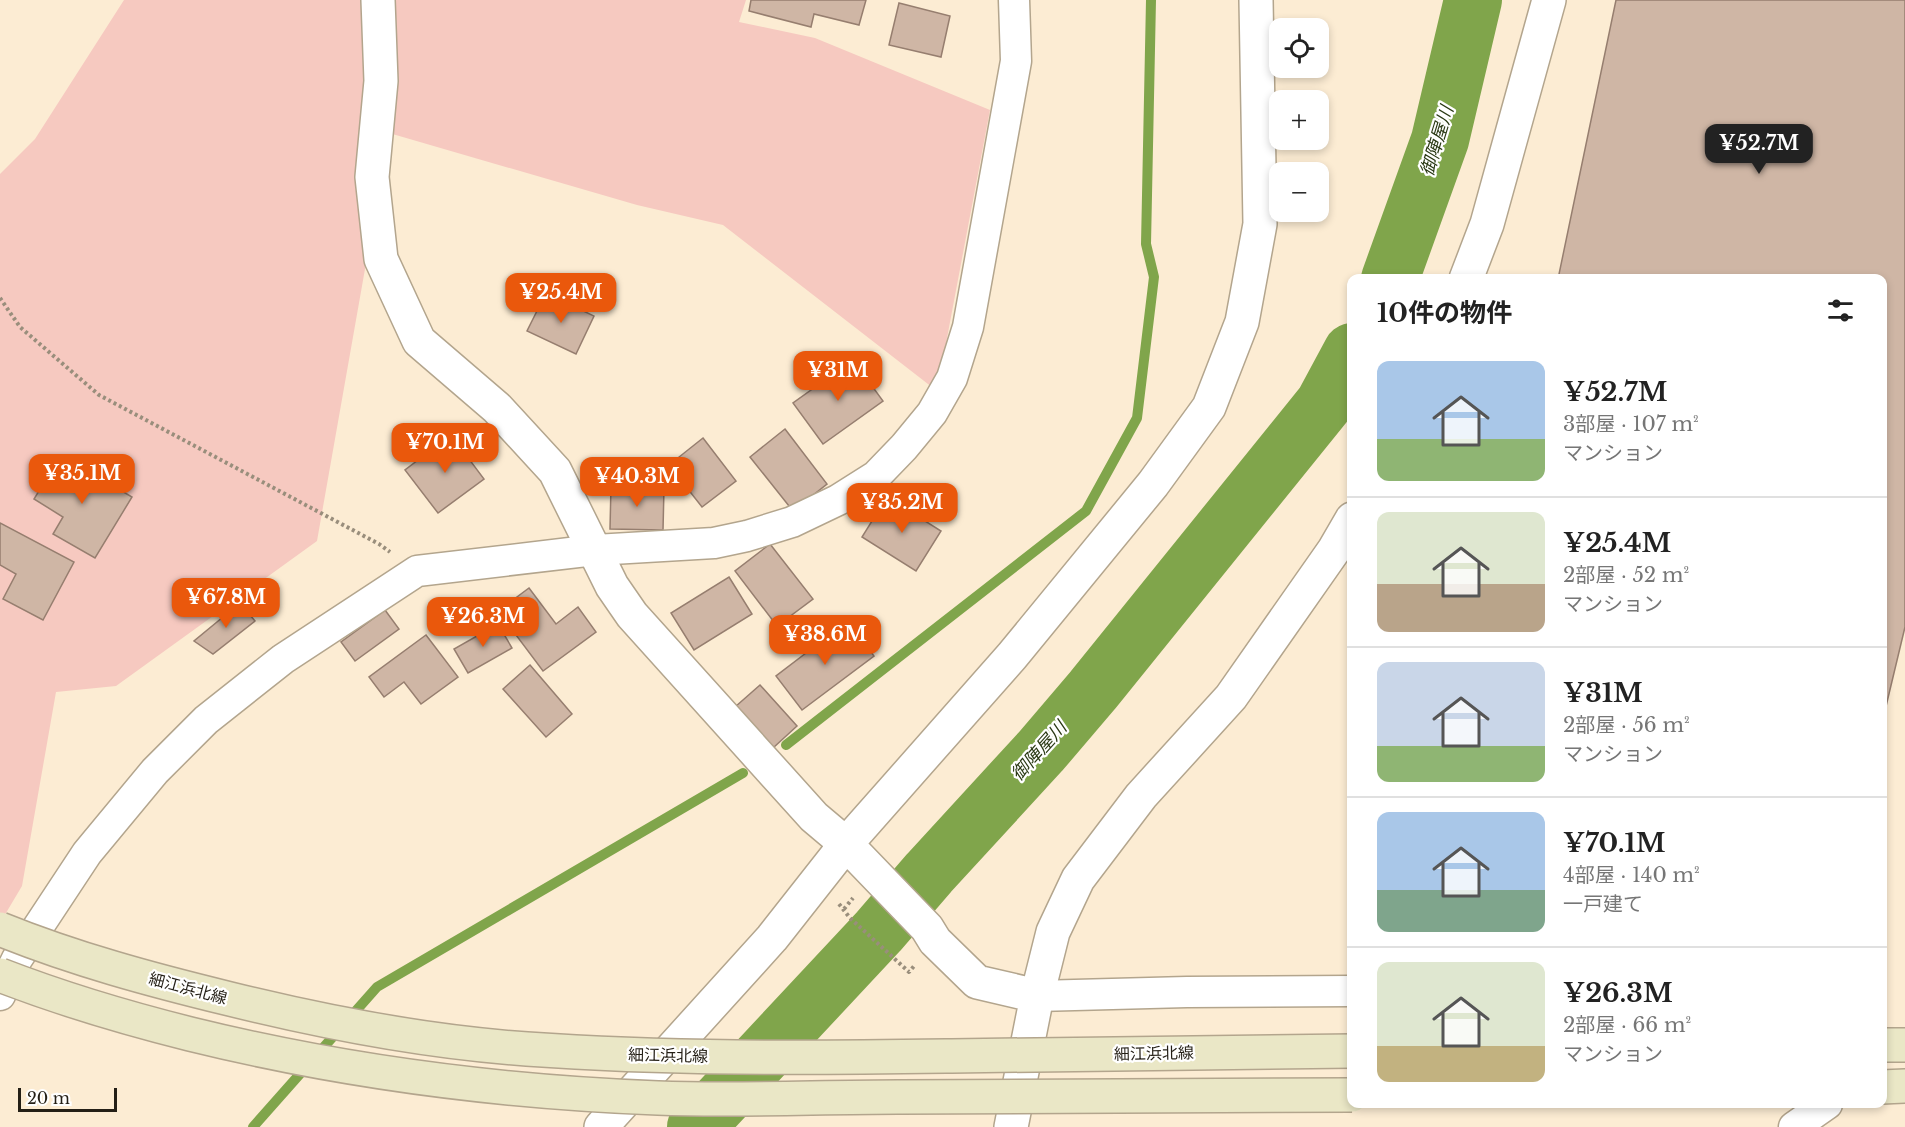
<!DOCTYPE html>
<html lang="ja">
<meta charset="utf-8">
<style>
body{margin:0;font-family:"Libre Baskerville","Noto Sans JP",serif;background:#f6f6f6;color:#222;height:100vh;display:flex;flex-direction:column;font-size:22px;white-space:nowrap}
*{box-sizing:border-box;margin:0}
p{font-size:20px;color:#767676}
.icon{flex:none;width:33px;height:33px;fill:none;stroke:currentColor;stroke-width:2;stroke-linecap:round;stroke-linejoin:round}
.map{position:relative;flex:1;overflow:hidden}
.details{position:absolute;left:1347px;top:274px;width:540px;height:834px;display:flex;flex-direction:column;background:#fff;border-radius:12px;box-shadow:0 3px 9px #0003}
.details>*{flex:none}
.tools{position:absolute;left:1269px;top:18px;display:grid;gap:12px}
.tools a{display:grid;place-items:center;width:60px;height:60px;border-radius:12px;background:#fff;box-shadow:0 3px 9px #0003;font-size:30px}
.scale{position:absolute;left:18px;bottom:15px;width:99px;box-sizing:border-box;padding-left:6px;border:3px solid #241f16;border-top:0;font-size:16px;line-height:21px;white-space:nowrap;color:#241f16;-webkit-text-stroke:4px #fff;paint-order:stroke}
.price{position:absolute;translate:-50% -51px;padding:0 14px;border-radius:12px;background:#ea580c;color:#fff;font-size:20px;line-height:39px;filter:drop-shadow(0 2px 3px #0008)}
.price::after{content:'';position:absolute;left:50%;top:36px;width:18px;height:14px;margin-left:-9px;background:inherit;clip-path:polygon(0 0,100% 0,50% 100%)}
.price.selected{background:#222;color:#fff}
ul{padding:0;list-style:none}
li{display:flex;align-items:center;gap:18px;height:150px;padding:0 30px}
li+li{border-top:2px solid #e0e0e0}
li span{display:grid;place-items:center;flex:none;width:168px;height:120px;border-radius:12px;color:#555}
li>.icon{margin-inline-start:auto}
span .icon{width:72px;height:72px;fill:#fffc;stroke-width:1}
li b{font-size:26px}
h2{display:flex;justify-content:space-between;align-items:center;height:72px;padding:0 30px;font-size:26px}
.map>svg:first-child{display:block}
.green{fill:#f6c9c0}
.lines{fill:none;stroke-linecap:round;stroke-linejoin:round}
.stream{stroke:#80a54b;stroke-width:10}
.river{stroke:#80a54b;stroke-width:58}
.building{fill:#cfb6a5;stroke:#967e6f;stroke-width:1.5}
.minor-casing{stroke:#b3a58d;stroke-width:33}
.tertiary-casing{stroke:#b3a58d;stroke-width:36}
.secondary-casing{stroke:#b3a58d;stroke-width:36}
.path{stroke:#998e7c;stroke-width:4;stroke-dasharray:3 3;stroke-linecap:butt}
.minor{stroke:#fff;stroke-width:30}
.tertiary{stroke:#fff;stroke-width:33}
.secondary{stroke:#eae7c6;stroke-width:33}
.secondary-bridge-casing{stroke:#b3a58d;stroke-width:36;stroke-linecap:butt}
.secondary-bridge{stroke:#eae7c6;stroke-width:33}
.labels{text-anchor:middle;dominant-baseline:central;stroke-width:4.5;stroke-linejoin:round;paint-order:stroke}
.street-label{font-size:16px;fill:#241f16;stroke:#fff}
.water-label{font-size:18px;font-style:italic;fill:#2a3914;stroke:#fff}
</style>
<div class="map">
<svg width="1905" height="1127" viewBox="0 0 1905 1127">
<rect width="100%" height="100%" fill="#fcecd3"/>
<path class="green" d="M124,0h622l-7,22 76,16 175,72 -53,281 -214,-166 -86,-20 -248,-72 -72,408 -201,145 -60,6 -34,194 -22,37v-749l35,-35z"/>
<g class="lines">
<path class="stream" d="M786,745l300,-234 51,-93 17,-141 -8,-33 5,-244
M253,1127l124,-140 366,-214"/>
<path class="river" d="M1390,279l50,-139 33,-140
M696,1127l183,-196 50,-58 112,-122 52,-61 231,-286 28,-52"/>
</g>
<path class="building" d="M751,0h115l-7,25 -45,-11 -3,13 -62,-16z
M1616,0h289v627l-23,96v-444h-324z
M899,3l51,13 -9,41 -52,-12z
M546,293l48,23 -18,38 -49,-23z
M853,360l30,41 -60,43 -30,-41z
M785,429l42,55 -34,27 -43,-54z
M451,435l33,44 -46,34 -33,-43z
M703,438l33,43 -34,26 -33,-42z
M61,455l71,42 -37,61 -42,-24 10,-17 -29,-18z
M611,486l53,2 -1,42 -53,-1z
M887,497l54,34 -25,40 -54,-34z
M0,523l74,39 -31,58 -40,-21 13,-25 -16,-9z
M770,544l43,55 -36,27 -42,-55z
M729,577l23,37 -58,36 -23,-37z
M529,588l27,36 22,-17 18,25 -53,39 -45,-60z
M240,603l15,18 -42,33 -19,-13z
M385,610l14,19 -44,32 -14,-19z
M848,621l26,35 -72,54 -26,-34z
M498,624l14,24 -44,25 -14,-24z
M426,635l32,42 -37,27 -17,-22 -20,15 -15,-20z
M530,665l42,49 -26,23 -43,-48z
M760,685l37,41 -24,22 -38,-41z"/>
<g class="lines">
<g class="minor-casing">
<path id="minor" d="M0,995l17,-36 70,-106 68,-82 51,-51 77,-61 134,-88 178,-21 119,-7 33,-7 45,-14 46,-22 38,-24 28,-29 28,-34 20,-35 16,-51 48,-266 -2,-61
M1037,996l150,-4 165,-1
M1794,1127l33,-23"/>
</g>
<g class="tertiary-casing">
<path id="tertiary" d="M378,0l3,81 -9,96 9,82 38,82 78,67 58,63 57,115 20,29 182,202 32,27 81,84 8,13 42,41 60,14
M1466,279l21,-55 62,-224
M601,1127l171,-189 74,-94 166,-188 141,-172 56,-77 33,-85 18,-98 -4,-224
M1011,1127l26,-131 16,-64 25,-53 63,-83 90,-99 103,-147 18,-31"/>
</g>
<g class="secondary-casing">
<path id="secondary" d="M1882,1045h23
M1882,1087l23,-1"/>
</g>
<path class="path" d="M0,298l20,29 79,68 280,149 11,8
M839,904l11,14 59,54 6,-7
M844,909l9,-11"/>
<use href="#minor" class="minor"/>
<use href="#tertiary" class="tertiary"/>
<use href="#secondary" class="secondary"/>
<g class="secondary-bridge-casing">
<path id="secondary-bridge" d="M0,929c74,30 152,51 230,70 97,24 197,43 297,50 140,10 280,9 419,7 135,-2 270,-3 406,-5
M0,975c62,24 126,43 190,59 154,38 310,58 468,64 80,3 161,-1 240,-1 151,-1 302,-1 454,-2"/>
</g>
<use href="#secondary-bridge" class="secondary-bridge"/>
</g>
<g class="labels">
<g class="street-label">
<text transform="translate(188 988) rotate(15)">細江浜北線</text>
<text transform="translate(1154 1053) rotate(-1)">細江浜北線</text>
<text transform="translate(668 1055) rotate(1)">細江浜北線</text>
</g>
<g class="water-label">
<text transform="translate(1437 141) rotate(-73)">御陣屋川</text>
<text transform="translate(1039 751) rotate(-48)">御陣屋川</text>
</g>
</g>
</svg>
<div class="tools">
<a><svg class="icon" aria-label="locate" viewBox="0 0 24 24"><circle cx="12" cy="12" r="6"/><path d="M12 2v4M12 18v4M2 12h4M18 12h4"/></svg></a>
<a>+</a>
<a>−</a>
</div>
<div class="scale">20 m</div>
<b class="price selected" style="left:1759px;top:175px">¥52.7M</b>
<b class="price" style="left:561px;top:324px">¥25.4M</b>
<b class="price" style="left:838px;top:402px">¥31M</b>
<b class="price" style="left:445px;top:474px">¥70.1M</b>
<b class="price" style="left:82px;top:505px">¥35.1M</b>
<b class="price" style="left:637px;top:508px">¥40.3M</b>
<b class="price" style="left:902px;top:534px">¥35.2M</b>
<b class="price" style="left:226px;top:629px">¥67.8M</b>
<b class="price" style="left:483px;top:648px">¥26.3M</b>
<b class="price" style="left:825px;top:666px">¥38.6M</b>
<section class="details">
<h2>10件の物件<svg class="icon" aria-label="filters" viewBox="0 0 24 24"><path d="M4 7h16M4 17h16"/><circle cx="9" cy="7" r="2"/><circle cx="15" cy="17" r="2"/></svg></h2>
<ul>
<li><span style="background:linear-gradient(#a9c7e8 65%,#8fb573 0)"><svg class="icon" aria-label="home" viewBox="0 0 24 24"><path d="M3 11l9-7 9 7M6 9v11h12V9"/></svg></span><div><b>¥52.7M</b><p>3部屋 · 107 m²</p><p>マンション</p></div></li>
<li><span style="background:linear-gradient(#dfe7d0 60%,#b9a48a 0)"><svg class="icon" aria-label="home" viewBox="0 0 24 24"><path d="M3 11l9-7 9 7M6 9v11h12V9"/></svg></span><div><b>¥25.4M</b><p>2部屋 · 52 m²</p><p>マンション</p></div></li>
<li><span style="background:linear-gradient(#c9d6e8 70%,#8fb573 0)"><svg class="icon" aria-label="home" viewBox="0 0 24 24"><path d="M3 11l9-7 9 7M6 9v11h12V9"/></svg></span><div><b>¥31M</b><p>2部屋 · 56 m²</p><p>マンション</p></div></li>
<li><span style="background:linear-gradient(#a9c7e8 65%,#7fa58c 0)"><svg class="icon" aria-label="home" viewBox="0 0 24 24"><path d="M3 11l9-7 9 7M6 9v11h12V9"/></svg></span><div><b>¥70.1M</b><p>4部屋 · 140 m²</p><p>一戸建て</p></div></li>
<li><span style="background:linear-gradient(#dfe7d0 70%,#c2b280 0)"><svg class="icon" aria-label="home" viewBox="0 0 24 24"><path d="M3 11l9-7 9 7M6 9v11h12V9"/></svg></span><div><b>¥26.3M</b><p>2部屋 · 66 m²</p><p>マンション</p></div></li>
</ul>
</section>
</div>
